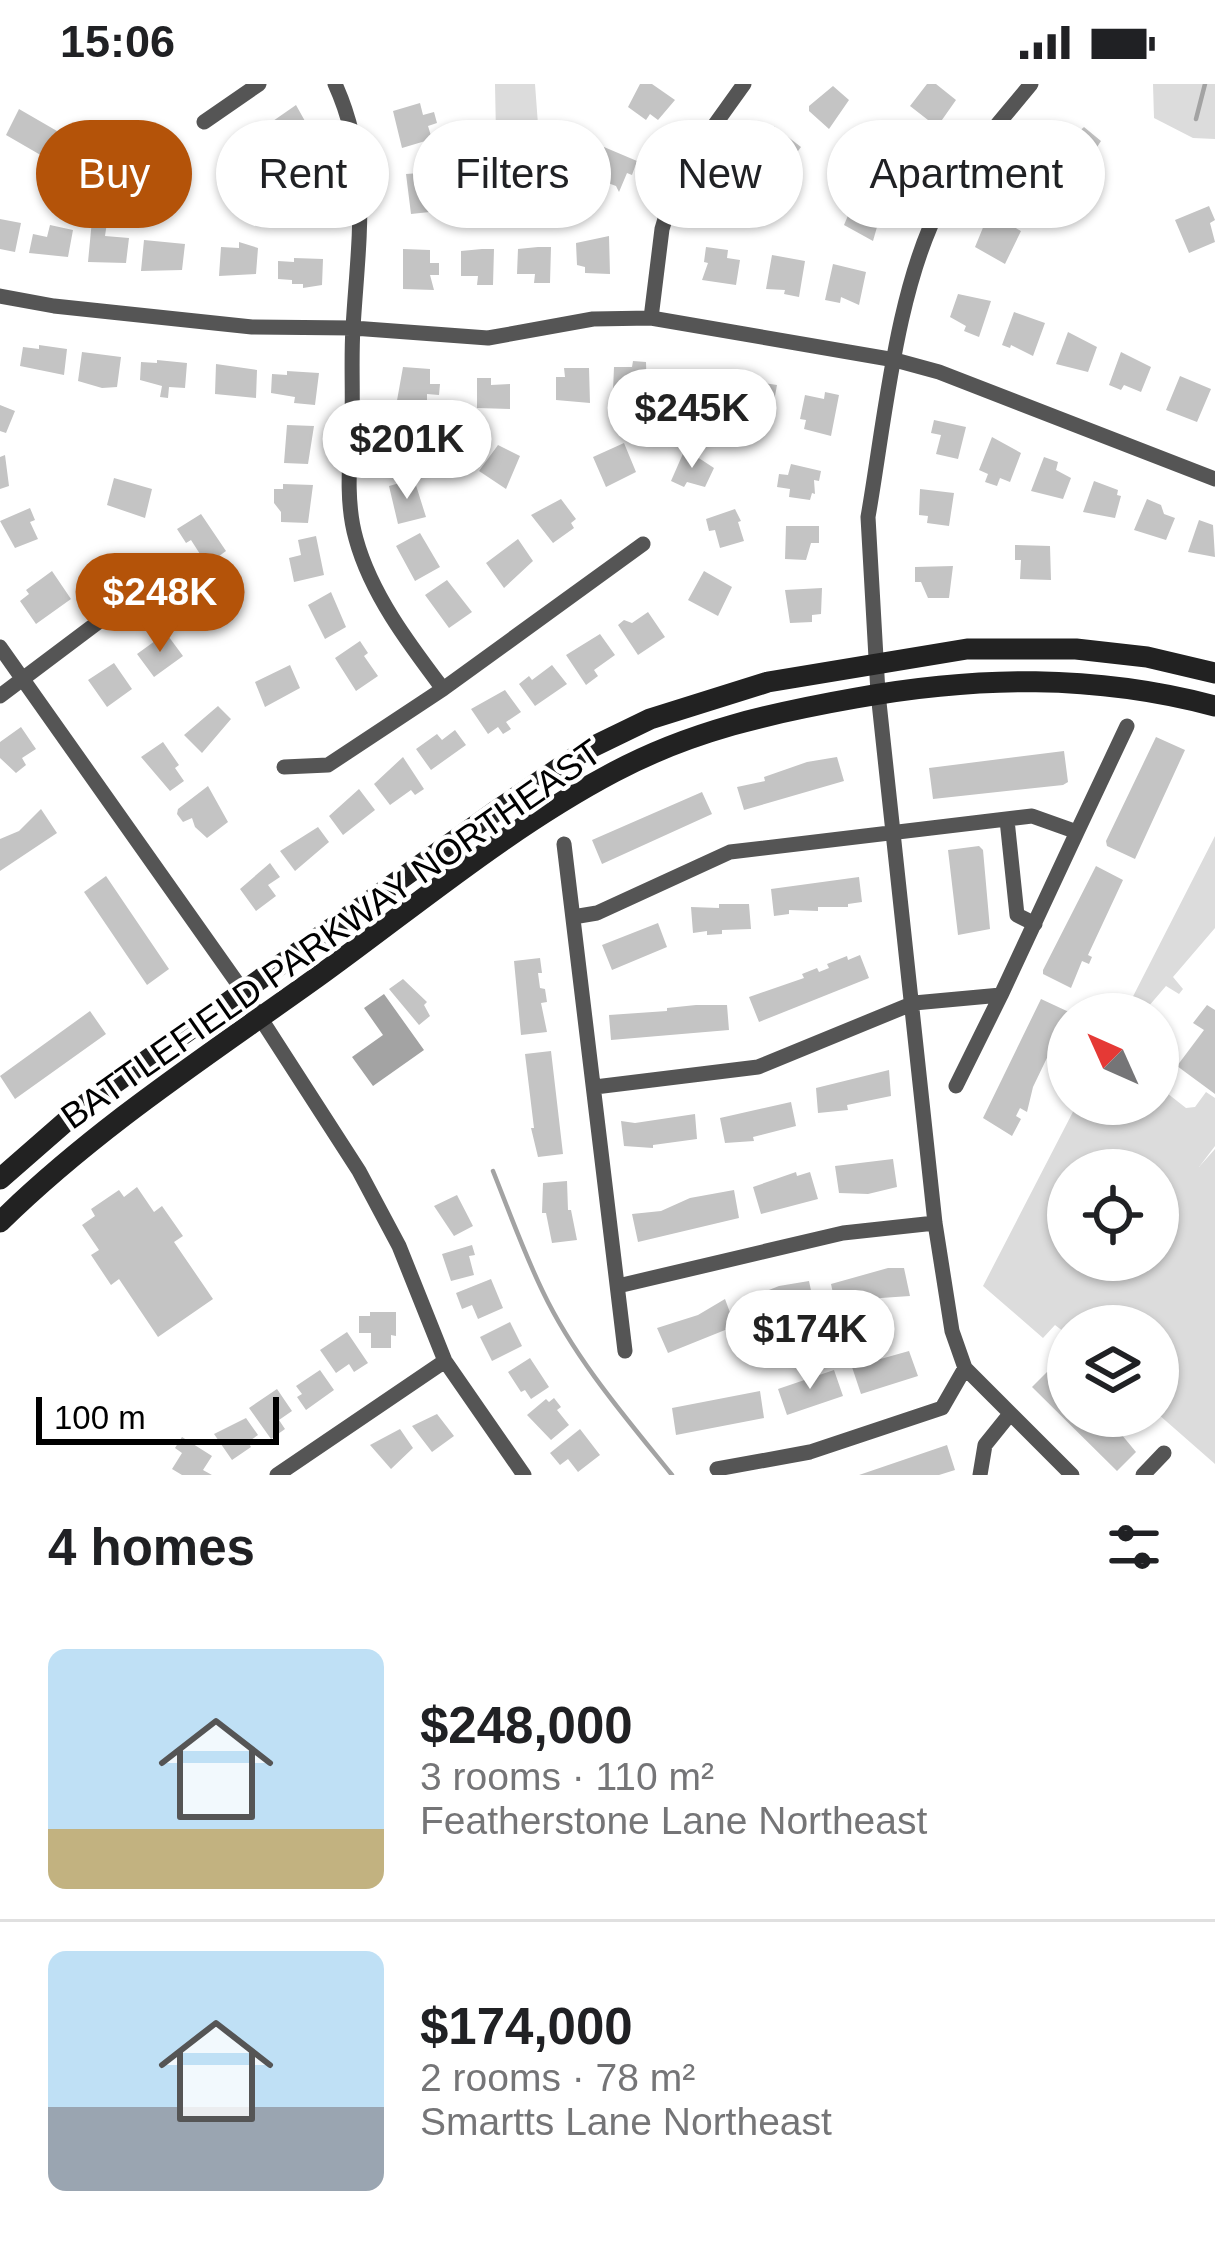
<!DOCTYPE html>
<meta charset="utf-8">
<style>
body{margin:0;font-family:Helvetica,sans-serif;background:#f6f6f6;color:#202124;height:100vh;display:flex;flex-direction:column;font-size:45px;white-space:nowrap}
*{box-sizing:border-box;margin:0}
p{font-size:39px;color:#757577}
.icon{flex:none;width:66px;height:66px;fill:none;stroke:currentColor;stroke-width:2;stroke-linecap:round;stroke-linejoin:round}
.map{position:relative;height:1391px;overflow:hidden}
.side{display:flex;flex-direction:column;background:#fff;flex:1}
.side>*{flex:none}
.guide{position:absolute;left:36px;top:36px;width:1143px;height:108px;display:flex;gap:24px}
.needle{width:78px;rotate:315deg}
.buttons{position:absolute;left:1047px;top:909px;display:grid;gap:24px}
.buttons a{display:grid;place-items:center;width:132px;height:132px;border-radius:50%;background:#fff;box-shadow:0 3px 9px #0004;font-size:60px}
.scale{position:absolute;left:36px;bottom:30px;width:243px;box-sizing:border-box;padding-left:12px;border:6px solid #000;border-top:0;font-size:33px;line-height:42px;white-space:nowrap;color:#000;-webkit-text-stroke:9px #fff;paint-order:stroke}
.price{position:absolute;translate:-50% -102px;padding:0 27px;border-radius:42px;background:#fff;color:#222;font-size:39px;line-height:78px;filter:drop-shadow(0 3px 6px #0008)}
.price::after{content:'';position:absolute;left:50%;top:72px;width:36px;height:27px;margin-left:-18px;background:inherit;clip-path:polygon(0 0,100% 0,50% 100%)}
.price.selected{background:#b45309;color:#fff}
ul{padding:0;list-style:none}
li{display:flex;align-items:center;gap:36px;height:300px;padding:0 48px}
li+li{border-top:3px solid #e0e0e0}
li span{display:grid;place-items:center;flex:none;width:336px;height:240px;border-radius:18px;color:#555}
li>.icon{margin-inline-start:auto}
span .icon{width:144px;height:144px;fill:#fffc;stroke-width:1}
li b{font-size:51px}
h2{display:flex;justify-content:space-between;align-items:center;height:144px;padding:0 48px;font-size:51px}
.tag{padding:0 42px;border-radius:54px;background:#fff;box-shadow:0 3px 9px #0004;font-size:42px;line-height:108px}
.tag.selected{background:#b45309;color:#fff}
.status{display:flex;justify-content:space-between;align-items:center;height:84px;padding:0 60px;background:#fff;direction:ltr}
.status svg{height:33px;fill:currentColor}
.map>svg:first-child{display:block}
.green{fill:#dcdcdc;fill-rule:evenodd}
.water{fill:#a3a3a3}
.lines{fill:none;stroke-linecap:round;stroke-linejoin:round}
.stream{stroke:#a3a3a3;stroke-width:4.5}
.building{fill:#c4c4c4}
.minor{stroke:#555;stroke-width:15}
.secondary{stroke:#222;stroke-width:21}
.labels{text-anchor:middle;dominant-baseline:central;stroke-width:9;stroke-linejoin:round;paint-order:stroke}
.street-label{font-size:36px;fill:#000;stroke:#fff}
</style>
<div class="status"><b>15:06</b><svg viewBox="0 0 49 12"><path d="M0 12V9h3v3zM5 12V6h3v6zM10 12V3h3v9zM15 12V0h3v12zM26 1h20v11H26zM47 4h2v5h-2z"/></svg></div>
<div class="map">
<svg width="1215" height="1391" viewBox="0 0 1215 1391">
<rect width="100%" height="100%" fill="#fff"/>
<path class="green" d="M495,0h40l4,54 -37,2 -6,-5z
M1153,0h62v55l-22,-1 -39,-20z
M1215,752v92l-42,49 10,12 -4,5 -13,-8 -24,28h-18z
M1158,1002l28,22 9,-1 11,-15 9,6v48l-16,21 16,-18v315l-57,-50v-88h-90v9l-13,-10 -12,13 -60,-52 94,-182h81zM1068,1086h90v90h-90z"/>
<path class="water" d="M384,910l40,56 -51,36 -21,-29 31,-22 -19,-27z"/>
<g class="lines">
<path class="stream" d="M1196,35l9,-35
M493,1087c16,40 31,82 50,121 32,67 83,126 129,183"/>
</g>
<path class="building" d="M640,0h12l23,16 -17,20 -8,-6 -4,6 -18,-13z
M927,0h9l20,16 -19,27 -27,-21z
M833,2l16,14 -20,29 -20,-18v-5z
M420,19l3,12 11,-3 3,11 -9,3 4,13 -30,9 -9,-37z
M296,21l19,34 -23,15 -8,-14 -7,5 -5,-8 8,-5 -7,-11z
M19,25l38,22 -13,26 -38,-22z
M774,42l27,21 -21,28 -21,-15 2,-3 -5,-4 -7,8 -3,-2z
M1084,43l17,14 -19,29 -21,-22z
M133,51l15,25 -14,8 -3,-5 -15,9 -11,-20z
M890,52l19,11 -3,17 4,2 -8,14 -32,-17z
M604,63l33,14 -5,14 -5,-2 -8,19 -3,-6 -22,-8z
M255,72l15,24 -31,20 -14,-22z
M1032,80l24,21 -22,27 -25,-25z
M434,88l2,15 9,-1v9h-7l1,16 -28,3 -5,-40z
M733,95l22,10 -3,6 8,4 -10,24 -30,-14z
M300,102h26l-1,39 -23,1z
M857,110l33,12 -6,16 -5,-2 -6,21 -29,-16z
M1209,122l6,14 -5,3 5,19 -26,11 -14,-33z
M989,129l32,18 -16,33 -30,-17z
M0,135l21,4 -6,29 -15,-3z
M92,136l15,2 -2,14 24,2 -3,25 -38,-1z
M50,141l23,5 -5,27 -39,-4 4,-19 14,3z
M609,152l1,38 -25,-1v-6l-8,-2 -1,-22z
M144,156l41,4 -3,26 -41,1z
M239,158l19,6 -2,26 -37,2 2,-29 18,1z
M538,163h13l-1,36h-16l1,-9h-18l1,-25z
M706,163l22,3 -1,8 13,2 -4,25 -34,-5 6,-17 -4,-1z
M403,165l27,1v13h9v12h-9l4,15 -31,-1z
M482,165h12l-1,36h-16l1,-9h-17v-25z
M772,171l33,6 -6,36 -15,-3 1,-4 -19,-1z
M294,174l29,1 -1,26 -19,3v-4h-11v-4l-14,-1v-18l16,1z
M833,180l33,8 -7,33 -18,-8 -1,6 -15,-3z
M958,210l33,7 -12,36 -15,-6 2,-5 -16,-9z
M1014,228l31,11 -12,33 -22,-11 -1,3 -8,-3z
M1068,248l29,15 -9,25 -32,-8z
M39,261l28,4 -3,26 -44,-9 3,-19 16,2z
M82,268l39,5 -4,30 -15,1 -24,-7z
M1121,268l30,15 -10,25 -17,-7 -3,5 -12,-5z
M157,276l30,3 -2,25 -16,-1 -1,11 -8,-1 2,-11 -22,-6 1,-18 16,1z
M633,277l13,1 1,35 -34,-6 1,-24h18z
M216,280l41,6 -1,28 -41,-4z
M403,283l27,2v15h10l-1,11 -12,-1v14l-31,-2z
M564,284h25l1,35 -34,-3v-23h9z
M287,287l32,2 -4,32 -21,-2 1,-6 -24,-4 1,-19 15,1z
M684,287l27,7 -4,30 -28,-4z
M1180,292l31,13 -14,33 -31,-12z
M477,294h14v7l19,-1v25l-33,-1z
M743,296l34,5 -6,33 -34,-6z
M825,308l14,3 -8,41 -27,-7 2,-9 -6,-1 5,-24 19,4z
M0,321l15,6 -9,22 -6,-2z
M934,336l32,7 -8,32 -22,-5 5,-19 -10,-2z
M399,337l19,1 2,24h11v14h-11l-1,6 -25,-1z
M287,341l27,1 -6,38 -24,-1z
M992,353l29,16 -11,29 -10,-4 -3,8 -12,-4 3,-8 -9,-4z
M624,359l12,29 -30,15 -13,-30z
M498,361l22,11 -14,33 -27,-18z
M685,365l29,19 -9,19 -18,-5 -3,5 -13,-6z
M5,371l4,31 -9,3v-32z
M1044,373l14,5 -2,8 15,8 -8,21 -32,-8z
M791,380l30,7 -2,10 -5,-1 1,14 -3,-1 -2,7 -21,-3 1,-8 -13,-2 2,-13 9,1z
M114,394l38,11 -7,29 -38,-13z
M414,395l12,38 -28,7 -9,-38z
M1094,397l24,9 -1,5 4,1 -6,22 -32,-6z
M283,400l30,1 -5,38 -27,-1v-10l-7,-9v-14h9z
M920,405l34,4 -5,33 -22,-3 1,-7 -9,-1z
M561,415l15,20 -5,4 3,5 -21,15 -22,-28z
M1147,415l14,6 3,9 11,4 -9,22 -32,-10z
M30,424l5,12 -5,2 8,17 -23,9 -15,-27z
M735,425l6,12 -3,1 6,19 -24,7 -5,-18 -6,1 -3,-12z
M201,430l25,37 -19,14 -16,-25 -5,3 -9,-14z
M1199,436l14,5 2,32 -27,-5z
M786,442h33v17h-8l-5,17 -21,-1z
M420,449l20,34 -25,14 -19,-35z
M316,452l8,39 -30,7 -5,-24 12,-3 -3,-15z
M518,455l15,22 -29,27 -18,-25z
M1015,461l35,1 1,34 -31,-1 1,-19h-6z
M953,482l-4,32h-21l-7,-16h-6v-15z
M52,487l19,28 -35,25 -16,-23 9,-7 -3,-4z
M704,487l28,16 -14,29 -30,-16z
M447,496l25,32 -23,16 -24,-33z
M822,504l-1,26 -9,1v7l-22,1 -5,-33z
M190,505l26,6 -4,14 8,2 -4,16 -6,-2 -2,6 -27,-6z
M331,508l15,35 -21,12 -17,-34z
M648,528l17,25 -27,18 -20,-30 6,-5 8,3z
M166,549l17,23 -29,21 -17,-23z
M600,550l15,21 -21,15 4,6 -12,9 -20,-30z
M360,557l8,12 -4,3 14,20 -22,15 -21,-33z
M114,579l18,26 -25,18 -19,-27z
M290,581l10,23 -35,19 -10,-25z
M552,581l15,19 -32,22 -16,-22 10,-8 3,4z
M505,606l16,22 -15,10 5,7 -8,5 -5,-7 -10,7 -17,-25z
M218,622l13,13 -29,34 -18,-18z
M21,643l15,22 -14,9 4,7 -10,8 -16,-15v-16z
M455,646l11,15 -35,25 -15,-21 21,-15 5,6z
M1156,653l29,13 -50,109 -28,-13 -1,-5z
M163,658l16,23 -4,3 9,13 -14,10 -29,-34z
M1064,667l4,31 -5,3 -130,14 -4,-31z
M403,673l21,32 -9,6 -4,-5 -21,15 -16,-21z
M837,673l7,24 -100,29 -7,-23 28,-6 -1,-4 43,-15z
M208,702l20,36 -21,16 -12,-11 -3,-9 -9,4 -6,-8 1,-5z
M359,705l16,21 -32,25 -14,-19z
M702,708l10,22 -110,50 -10,-24z
M41,725l16,24 -57,38v-32l19,-8z
M318,743l11,15 -34,29 -15,-20z
M979,762l4,4 7,79 -32,6 -10,-85z
M270,779l10,14 -12,8 8,11 -20,15 -16,-22z
M1096,782l27,14 -35,75 4,2 -3,7 -7,-3 -11,27 -28,-14v-4z
M106,792l63,93 -22,16 -63,-93z
M859,793l3,25 -14,2v3h-30v4l-29,-1v4l-15,2 -3,-27z
M719,820h30l2,25 -29,1v4l-15,1v-4l-14,2 -2,-26 28,1z
M658,839l9,24 -55,23 -10,-25z
M860,871l9,23 -110,44 -10,-25 55,-19 -2,-4 15,-6 2,4 10,-4 -2,-4 20,-8 1,4z
M540,874l2,15h-4l2,15 5,1 2,13 -6,1 6,29 -26,3 -7,-74z
M403,895l24,23 -3,3 6,11 -11,9 -30,-36z
M1041,915l28,13 -36,75 -6,25 -7,-4 -4,8 5,3 -9,17 -29,-18z
M696,921h31l2,25 -118,10 -2,-25 58,-4v-3z
M1207,921l8,5v84l-38,-28 27,-36 -11,-7z
M90,927l16,23 -91,65 -15,-23z
M551,967l12,103 -25,3 -7,-29h3l-9,-74z
M889,986l2,26 -44,9 1,5 -30,3 -2,-25z
M791,1018l5,24 -43,11 1,4 -29,2 -5,-25z
M695,1030l2,25 -44,6v3l-29,-2 -3,-25 14,2z
M893,1075l4,28 -29,7 -29,-1 -4,-27z
M796,1088l1,4 13,-4 8,27 -57,15 -8,-27z
M567,1097l1,29h3l6,30 -25,3 -6,-30h-4l1,-30z
M137,1103l17,25 8,-6 21,30 -9,6 39,57 -55,38 -39,-58 -8,6 -20,-30 8,-5 -17,-25 13,-9 -4,-7 28,-19 5,7z
M734,1106l5,28 -101,24 -6,-28 29,-3 29,-13z
M457,1111l16,31 -19,10 -20,-30z
M472,1161l3,10 -6,1 5,19 -23,6 -9,-27z
M888,1184h16l6,28 -29,2 -44,14 -6,-28z
M491,1195l12,29 -25,11 -6,-14 -10,4 -6,-16z
M809,1197l6,28 -29,4 -28,10 -7,-26 28,-11z
M725,1215l10,27 -67,27 -11,-25 41,-13z
M370,1228h26v24l-5,-1v13h-20v-15h-12v-17h11z
M510,1238l12,24 -30,15 -12,-24z
M347,1248l21,31 -14,9 -5,-8 -13,9 -16,-23z
M909,1267l9,25 -57,18 -9,-27z
M530,1274l19,29 -18,12 -6,-9 -4,2 -13,-20z
M1054,1281l14,18v33l39,1 29,35 -19,19 -85,-84z
M320,1286l14,20 -28,20 -9,-13 5,-3 -6,-8z
M834,1286l9,26 -56,19 -9,-26z
M277,1305l15,22 -13,9 6,9 -14,10 -22,-31z
M760,1307l4,27 -88,17 -4,-27z
M554,1314l7,9 -4,3 12,15 -18,15 -24,-25 19,-16 3,3z
M437,1330l17,22 -22,16 -20,-26z
M246,1334l12,17 -10,7 3,5 -19,13 -18,-26z
M400,1345l13,19 -22,21 -21,-24z
M580,1345l20,26 -22,17 -10,-13 -8,6 -10,-12z
M182,1353l30,19 -9,14 9,5h-30l-10,-6 10,-16 -7,-5z
M947,1361l8,25 -16,5h-80z"/>
<g class="lines">
<path class="minor" d="M335,0c37,81 23,158 18,244 -2,30 0,61 -1,92 -2,38 -7,81 4,119 15,55 53,105 87,150
M1031,0c-31,38 -65,75 -89,118 -46,86 -57,218 -74,315l10,176 57,530 17,108 13,37 107,107
M204,38l55,-38
M0,212l54,10 198,21 101,1 135,10 105,-19 58,-1 244,42 44,12 276,107
M651,234l11,-89 16,-53 66,-92
M0,563l243,344 116,180 40,75 46,115 79,114
M0,612l101,-76 25,-40
M284,683l44,-2 115,-76 200,-145
M1007,736l10,95 18,9
M564,760l61,507
M573,833l24,-4 133,-61 302,-36 45,16 50,-106
M956,1002l45,-91
M595,1003l163,-20 156,-64 87,-8 76,-163
M618,1202l225,-53 92,-10
M717,1385l93,-17 132,-44 23,-40
M277,1391l168,-114
M980,1391l5,-30 25,-31
M1143,1391l21,-22"/>
<path class="secondary" d="M0,1095l87,-76 406,-290 91,-62 66,-32 118,-37 199,-33h109l71,8 68,16
M0,1138c96,-94 207,-166 316,-244 97,-70 192,-150 298,-206 77,-41 157,-59 242,-74 122,-22 238,-24 359,8"/>
</g>
<g class="labels">
<g class="street-label">
<text transform="translate(331 850) rotate(-35)">BATTLEFIELD PARKWAY NORTHEAST</text>
</g>
</g>
</svg>
<div class="buttons">
<a><svg class="needle" viewBox="-14 -14 28 28"><path d="M0-13l5 13h-10z" fill="#e53935"/><path d="M0 13l5-13h-10z" fill="#757577"/></svg></a>
<a><svg class="icon" aria-label="locate" viewBox="0 0 24 24"><circle cx="12" cy="12" r="6"/><path d="M12 2v4M12 18v4M2 12h4M18 12h4"/></svg></a>
<a><svg class="icon" aria-label="layers" viewBox="0 0 24 24"><path d="M12 4l9 5-9 5-9-5zM3 14l9 5 9-5"/></svg></a>
</div>
<div class="scale">100 m</div>
<b class="price" style="left:692px;top:387px">$245K</b>
<b class="price" style="left:407px;top:418px">$201K</b>
<b class="price selected" style="left:160px;top:571px">$248K</b>
<b class="price" style="left:810px;top:1308px">$174K</b>
<div class="guide">
<a class="tag selected">Buy</a>
<a class="tag">Rent</a>
<a class="tag">Filters</a>
<a class="tag">New</a>
<a class="tag">Apartment</a>
</div>
</div>
<section class="side">
<h2>4 homes<svg class="icon" aria-label="filters" viewBox="0 0 24 24"><path d="M4 7h16M4 17h16"/><circle cx="9" cy="7" r="2"/><circle cx="15" cy="17" r="2"/></svg></h2>
<ul>
<li><span style="background:linear-gradient(#bfe0f5 75%,#c2b280 0)"><svg class="icon" aria-label="home" viewBox="0 0 24 24"><path d="M3 11l9-7 9 7M6 9v11h12V9"/></svg></span><div><b>$248,000</b><p>3 rooms · 110 m²</p><p>Featherstone Lane Northeast</p></div></li>
<li><span style="background:linear-gradient(#bfe0f5 65%,#9aa5b1 0)"><svg class="icon" aria-label="home" viewBox="0 0 24 24"><path d="M3 11l9-7 9 7M6 9v11h12V9"/></svg></span><div><b>$174,000</b><p>2 rooms · 78 m²</p><p>Smartts Lane Northeast</p></div></li>
</ul>
</section>
